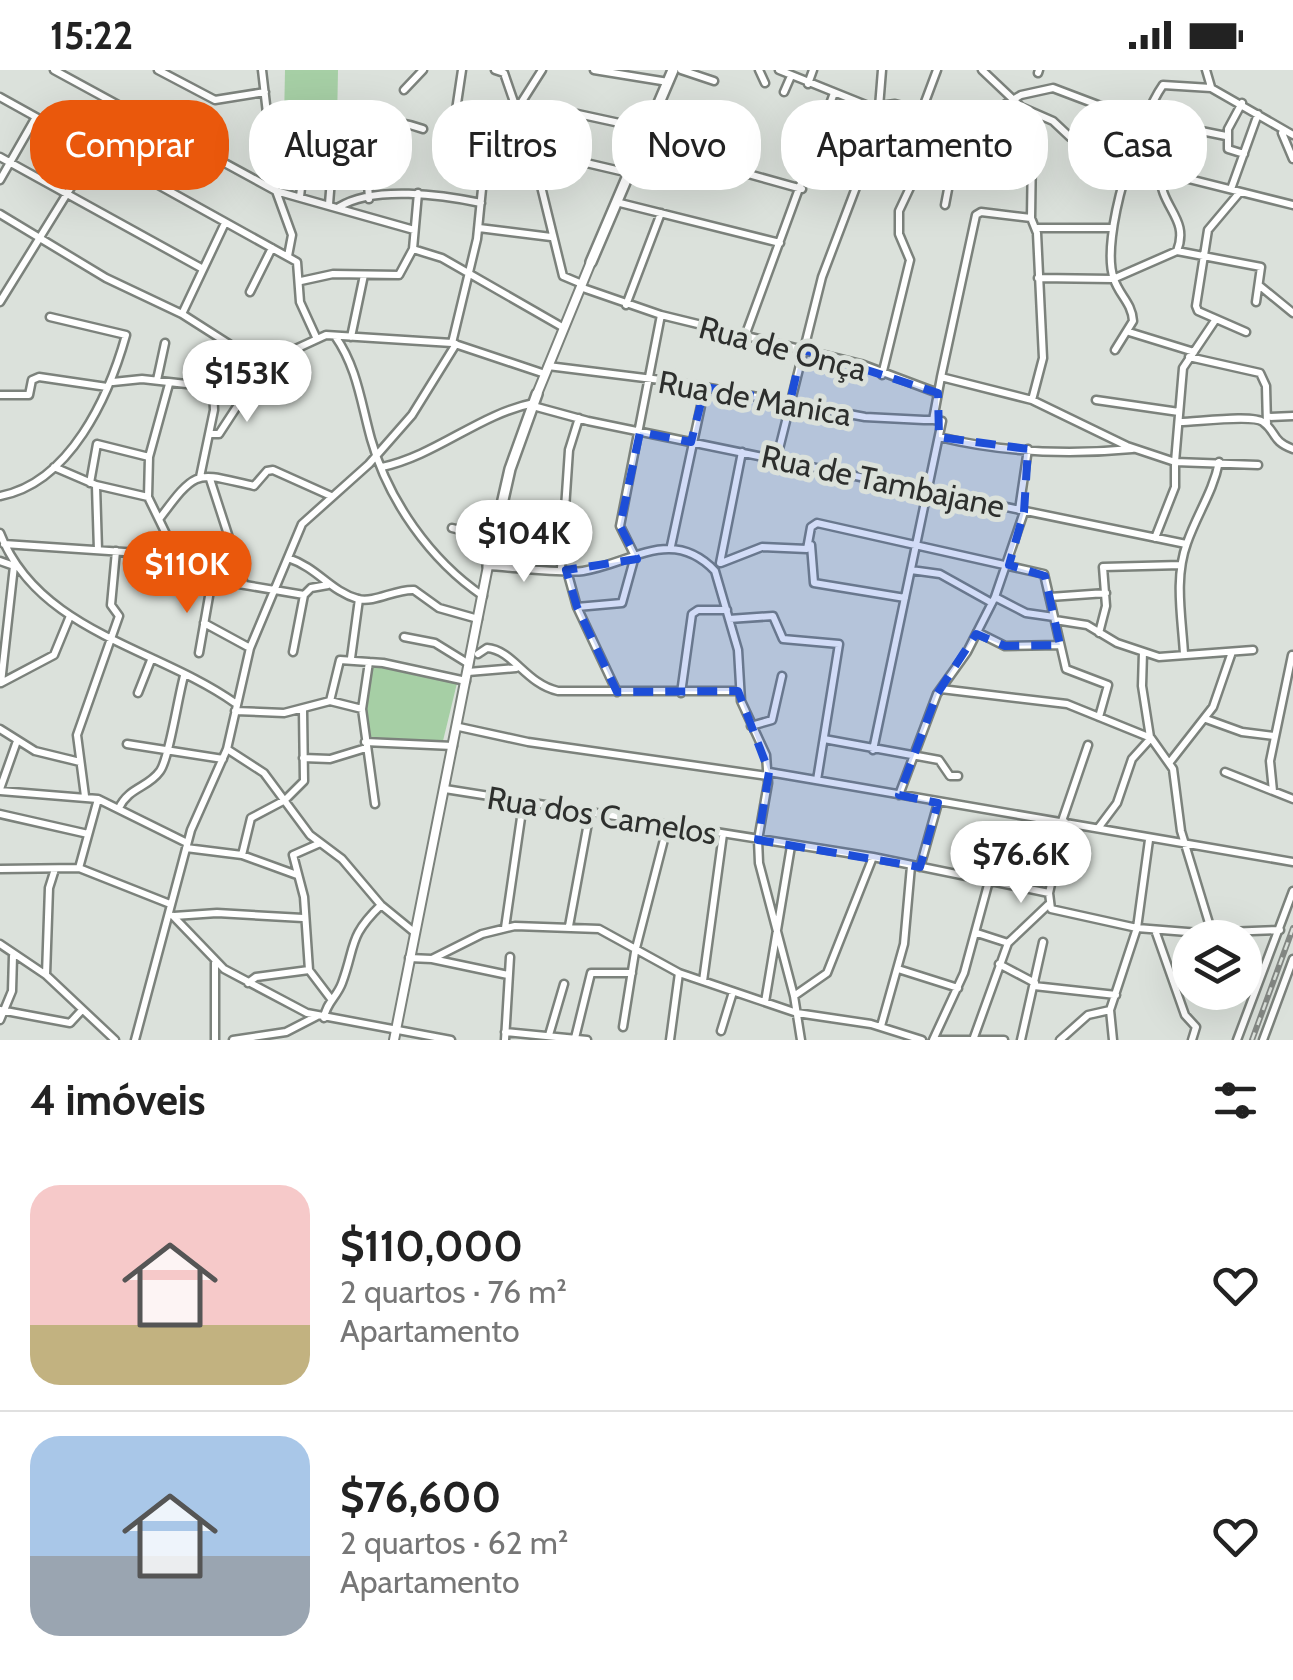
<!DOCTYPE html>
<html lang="pt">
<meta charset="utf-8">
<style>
body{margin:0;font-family:Cabin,sans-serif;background:#f6f6f6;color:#222;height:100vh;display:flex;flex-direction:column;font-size:38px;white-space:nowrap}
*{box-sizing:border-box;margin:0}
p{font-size:32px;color:#767676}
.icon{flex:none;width:55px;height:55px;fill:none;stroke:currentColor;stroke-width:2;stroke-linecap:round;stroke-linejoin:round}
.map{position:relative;height:970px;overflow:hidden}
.panel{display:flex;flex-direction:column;background:#fff;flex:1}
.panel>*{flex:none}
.top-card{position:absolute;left:30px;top:30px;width:1235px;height:90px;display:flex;gap:20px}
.tools{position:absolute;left:1172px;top:850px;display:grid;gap:20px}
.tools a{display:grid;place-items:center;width:90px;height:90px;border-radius:50%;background:#fff;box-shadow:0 10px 40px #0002;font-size:50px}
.price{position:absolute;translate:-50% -85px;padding:0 22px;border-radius:35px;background:#fff;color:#222;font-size:32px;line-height:65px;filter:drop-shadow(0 2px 5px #0008)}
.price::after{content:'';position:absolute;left:50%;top:60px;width:30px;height:22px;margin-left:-15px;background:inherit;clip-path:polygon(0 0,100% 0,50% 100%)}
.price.selected{background:#ea580c;color:#fff}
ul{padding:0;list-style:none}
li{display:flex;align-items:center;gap:30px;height:250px;padding:0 30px}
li+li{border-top:2px solid #e0e0e0}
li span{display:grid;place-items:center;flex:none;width:280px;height:200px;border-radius:30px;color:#555}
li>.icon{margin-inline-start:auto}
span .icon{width:120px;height:120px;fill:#fffc;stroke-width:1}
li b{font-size:42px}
h2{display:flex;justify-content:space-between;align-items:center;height:120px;padding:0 30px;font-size:42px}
.pill{padding:0 35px;border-radius:40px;background:#fff;box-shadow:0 10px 40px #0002;font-size:35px;line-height:90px}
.pill.selected{background:#ea580c;color:#fff}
.status{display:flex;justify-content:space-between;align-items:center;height:70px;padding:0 50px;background:#fff;direction:ltr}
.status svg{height:28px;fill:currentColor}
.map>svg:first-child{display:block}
.green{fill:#a6cfa5}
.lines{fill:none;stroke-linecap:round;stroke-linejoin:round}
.minor-casing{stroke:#7c827c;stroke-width:11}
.tertiary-casing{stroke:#7c827c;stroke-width:12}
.secondary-casing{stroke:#7c827c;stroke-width:14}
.minor{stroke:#fff;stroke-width:6}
.tertiary{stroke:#fff;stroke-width:8}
.secondary{stroke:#fff;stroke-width:9}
.rail-casing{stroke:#848884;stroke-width:6}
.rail{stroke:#dbe1db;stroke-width:2.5;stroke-dasharray:8;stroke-linecap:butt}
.marked{fill:#1d4ed8;fill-opacity:0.2;stroke:#1d4ed8;stroke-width:8;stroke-dasharray:20 12;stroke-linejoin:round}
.labels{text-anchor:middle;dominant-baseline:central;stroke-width:10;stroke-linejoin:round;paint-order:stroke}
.street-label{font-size:32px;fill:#2d2f2d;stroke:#dbe1db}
</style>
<div class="status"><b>15:22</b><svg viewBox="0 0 49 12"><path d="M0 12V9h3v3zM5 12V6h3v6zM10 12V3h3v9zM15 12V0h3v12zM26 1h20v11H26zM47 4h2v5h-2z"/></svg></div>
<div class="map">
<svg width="1293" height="970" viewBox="0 0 1293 970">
<rect width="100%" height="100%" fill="#dbe1db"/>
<path class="green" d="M285,0h53l-1,53 -53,-1z
M371,594l87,15 -16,66 -73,-4 -5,-32z"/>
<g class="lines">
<g class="minor-casing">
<path id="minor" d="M54,0l222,121 138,39
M158,0l57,30 50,-8
M262,0l14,121 16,44 -4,21
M495,0l9,3 32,93 27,110 19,8
M594,0l74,12
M681,0l33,11
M759,0l6,13
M779,0l92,37 24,-3 40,11 47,3 39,-23 32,-7 74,28 99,20
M982,0l39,37 32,14 17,16 59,27 164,41
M1206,0l5,17
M1038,3l1,-3
M808,14l5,-14
M404,20l19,-20
M784,22l7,-16
M0,27l297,165 3,40 16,35
M1242,33l-14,26v20l16,5
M1022,38l10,42 -1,68 6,15 6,125 -11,42
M922,40l15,-40
M514,44l28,-44
M578,44l69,15
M935,45c6,58 48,52 97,58
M453,49l68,13
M266,53c53,1 105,-12 157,6
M649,56l39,9h38
M1282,63l11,26
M452,67l10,-67
M641,74l161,45
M0,87l203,112
M536,96l46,-4 47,11
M0,110l36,-63
M1231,119l27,-75
M1240,122l-32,38 -12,76 2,5 48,21
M300,127l8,-74
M369,129l-3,-46 9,-34
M616,132l164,41
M329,134l4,-50
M945,135l9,-47
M339,137c35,-22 104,-12 142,-4
M0,144l106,64 76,36 83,53
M1031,148l-50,-6 -5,3 -35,162 91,23 95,46 48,16 83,3
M479,158l72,9
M1036,158h77
M413,179l29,9 122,70
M1177,181l84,16 -5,35
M1038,208l75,1 64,-28c13,-33 -17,-43 -17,-78
M301,211l32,-7 66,1 14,-26 5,-56
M1260,216l33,27
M580,217l81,28 200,49 77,29
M250,222l22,-44
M0,232l120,-194
M626,235l35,-92
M182,244l43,-91
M1129,262l65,20
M335,266c22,31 26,67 36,103 17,61 59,121 112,157
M745,266l89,-243
M351,267l13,-62
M452,273l25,-104 7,-70 17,-41
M1115,280l18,-29c-1,-18 -14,-26 -19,-42 -15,-40 25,-160 49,-194l48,3 82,47
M1189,287l71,16 6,13 1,39
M548,296l129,16 188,35 59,3h9l8,-43
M882,305l28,-115 -11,-26v-23l16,-34 28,-26
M157,310l8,-37
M113,312l29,-3 71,8 113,-52 126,8 93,31
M169,314l-20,73 -1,40 20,41 10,51 55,-6 71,12 7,-7 17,-3
M0,325h29l3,-15 7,-3 68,10
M1096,330l83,12
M533,336l55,15 598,123
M1268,347l25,-1
M1180,352c16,0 73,-8 83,0 14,10 8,19 30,27
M210,364h9l43,-66
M939,367c62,15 130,18 193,12
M777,387l45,-180 55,-145 5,-62
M54,397l42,18 52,12
M382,397c55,-12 97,-53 152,-64
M200,407l14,-67 -1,-23
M210,409l34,105
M90,413l7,-39 52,13
M96,416l2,64
M0,426c70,-13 109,-100 126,-161l-76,-18
M1019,440l9,-61
M160,448c38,-51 36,-45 94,-32l13,-15 6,-1 58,26
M452,458l42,10
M0,463c38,99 158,115 235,170
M1155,468l20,-51v-25l8,-94 33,-49
M4,474l165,11
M811,475l3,38 91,15
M671,476l34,-159
M288,488c30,10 42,33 70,41 17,4 37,-10 56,-9l25,18 39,11
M0,491l14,5 -13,117
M720,493l22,-111
M721,493l41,-16 45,2 4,-22 6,-4 227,51 22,95 42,16 -9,32
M488,496c23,1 77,8 95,5 49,-8 89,-45 132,0l23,79 3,51 25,54 2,28 -10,57 1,23 35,133 7,44
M561,498l8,-118 10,-32
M911,500l29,4 52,29
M567,501l10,36 40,85
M995,527l31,16 28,4
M1050,527l56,-4
M577,537l45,-4 13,-47 -15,-30 41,-211
M729,549l44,-3 10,23 56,5 -22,136
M1055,550l32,5 30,18 42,14 94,-7
M204,553l46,25
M977,562l28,14 55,-1
M1099,563l7,-27 -3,-39 78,-2
M404,567l31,6 34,21
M293,582l11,-57
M1143,582l-1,34 8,51
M199,583l12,-68
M478,584l9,-6c26,2 39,36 71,43h182
M1184,584c-2,-36 -10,-76 3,-111 10,-29 26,-51 32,-81
M351,588l8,-59
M369,592l-7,47 13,95
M468,602l48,-4
M1,613l53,-28 16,-39
M941,619l126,15 84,34 22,31 8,62 31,102
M138,623l13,-33
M681,623l11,-79 6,-4h29
M330,631l10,-41 43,3 83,18
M235,641l49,2 46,-12 32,8
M1206,649l36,13 32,4
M751,656l21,-6 10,-44
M459,657l69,15 240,34
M0,659l35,22 45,11
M824,669l115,21 11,16h8
M365,672l88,4
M127,674l96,15
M227,679l37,24 46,62 32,24 39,46 33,27
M873,680l69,-329 -9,-1
M303,688l27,1 36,-11
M1170,692l43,-55 19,-55
M769,702l524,90
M1225,702l68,27
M0,719l17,-48
M445,719l428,68 176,36 2,16 86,19 63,5 80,-3
M0,721l98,8 89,44
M1273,721l-3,-30 22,-106
M899,725l38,-101 30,-42 28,-55 29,-85
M85,726l-8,-61 42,-119 -8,-11 5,-54
M98,729l-19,69 91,36
M119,738c10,-21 29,-20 41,-37 9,-12 18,-74 24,-95
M0,744l88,20
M1062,751l26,-76
M1099,757l18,-24 15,-44 19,-21
M186,778l56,7 55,20
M242,785l9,-37 34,-18 19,-19 -1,-71
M920,797l18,-64
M0,799l79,-1
M1049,823l16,-71
M173,846l51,53 83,44 144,27
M174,846l43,-3 86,5
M569,856l21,-114
M505,858l18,-124
M1155,860l30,85 11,12 -4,13
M977,863l31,10
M0,874l46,31 69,65
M409,888l23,1 50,-25 33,-8 84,3 80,44 118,40 74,11 51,16
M432,889l76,16
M999,894l36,19
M898,899l60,19
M309,900l22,29
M46,905l3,-87 6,-19
M703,911l20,-147
M248,913l8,-6 53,-7 -5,-73 -11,-42 25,-11
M1034,916l82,9
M794,926l33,-23 46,-116
M765,932l26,-156
M0,940l70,13 12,-13
M324,948c2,-15 13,-21 18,-35 14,-38 6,-46 39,-78
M0,950l12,-29 1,-35
M881,956l23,-82 7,-78
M623,957l12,-75 33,-128
M721,961l12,-39
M505,962l82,8
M549,965l15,-51
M575,968l16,-65h41
M135,970l56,-210 36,-81 23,-101 52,-124 67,-60 43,-49 44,-71
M215,970v-77
M233,970l53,-8 31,-16
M505,970l5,-83
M670,970l9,-67
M933,970l31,-67 25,-92
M934,970h70
M973,970l35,-97 40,-38
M1021,970l22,-98
M1060,970l28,-25 22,-5
M1113,970l-3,-30 27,-82 12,-88
M1237,970l56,-149
M1263,970l30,-81"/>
</g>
<g class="tertiary-casing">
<path id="tertiary" d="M537,324l54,-132
M394,970l94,-474"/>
</g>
<g class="secondary-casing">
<path id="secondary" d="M591,192l82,-192
M488,496l22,-97 27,-75"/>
</g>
<use href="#minor" class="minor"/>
<use href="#tertiary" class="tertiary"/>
<use href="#secondary" class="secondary"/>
<g class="rail-casing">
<path id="rail" d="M1252,970l41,-112"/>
</g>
<use href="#rail" class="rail"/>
</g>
<path class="marked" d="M802,279l136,44 1,44 89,12 -4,63 -15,53 36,11 15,69 -55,1 -29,-12 -39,60 -38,101 39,8 -18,64 -162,-27 11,-68 -31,-81 -121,1 -40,-85 -11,-37 71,-11 -17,-33 20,-94 51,10 14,-55 85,15z"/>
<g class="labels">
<g class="street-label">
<text transform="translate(783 278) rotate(15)">Rua de Onça</text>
<text transform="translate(755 328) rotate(10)">Rua de Manica</text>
<text transform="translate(883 411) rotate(12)">Rua de Tambajane</text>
<text transform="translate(602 745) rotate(9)">Rua dos Camelos</text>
</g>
</g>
</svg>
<div class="tools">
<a><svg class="icon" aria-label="layers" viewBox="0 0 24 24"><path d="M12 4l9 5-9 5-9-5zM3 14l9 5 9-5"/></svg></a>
</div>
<b class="price" style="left:247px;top:355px">$153K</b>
<b class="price" style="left:524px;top:515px">$104K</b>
<b class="price selected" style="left:187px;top:546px">$110K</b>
<b class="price" style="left:1021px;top:836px">$76.6K</b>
<div class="top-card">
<a class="pill selected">Comprar</a>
<a class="pill">Alugar</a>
<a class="pill">Filtros</a>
<a class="pill">Novo</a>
<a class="pill">Apartamento</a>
<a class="pill">Casa</a>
</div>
</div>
<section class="panel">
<h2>4 imóveis<svg class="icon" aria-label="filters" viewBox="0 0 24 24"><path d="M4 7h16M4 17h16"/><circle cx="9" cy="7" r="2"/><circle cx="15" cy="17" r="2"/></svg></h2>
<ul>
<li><span style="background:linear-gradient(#f6c9c9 70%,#c2b280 0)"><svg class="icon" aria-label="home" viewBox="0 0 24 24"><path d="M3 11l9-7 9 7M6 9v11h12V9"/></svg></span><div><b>$110,000</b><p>2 quartos · 76 m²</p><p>Apartamento</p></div><svg class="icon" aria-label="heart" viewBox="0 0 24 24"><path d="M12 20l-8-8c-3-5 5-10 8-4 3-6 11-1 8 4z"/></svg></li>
<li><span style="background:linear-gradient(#a9c7e8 60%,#9aa5b1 0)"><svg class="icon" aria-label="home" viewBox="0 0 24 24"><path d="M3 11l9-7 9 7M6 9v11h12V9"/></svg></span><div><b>$76,600</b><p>2 quartos · 62 m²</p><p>Apartamento</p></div><svg class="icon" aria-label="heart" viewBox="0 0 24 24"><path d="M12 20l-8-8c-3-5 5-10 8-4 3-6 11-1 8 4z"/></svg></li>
</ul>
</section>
